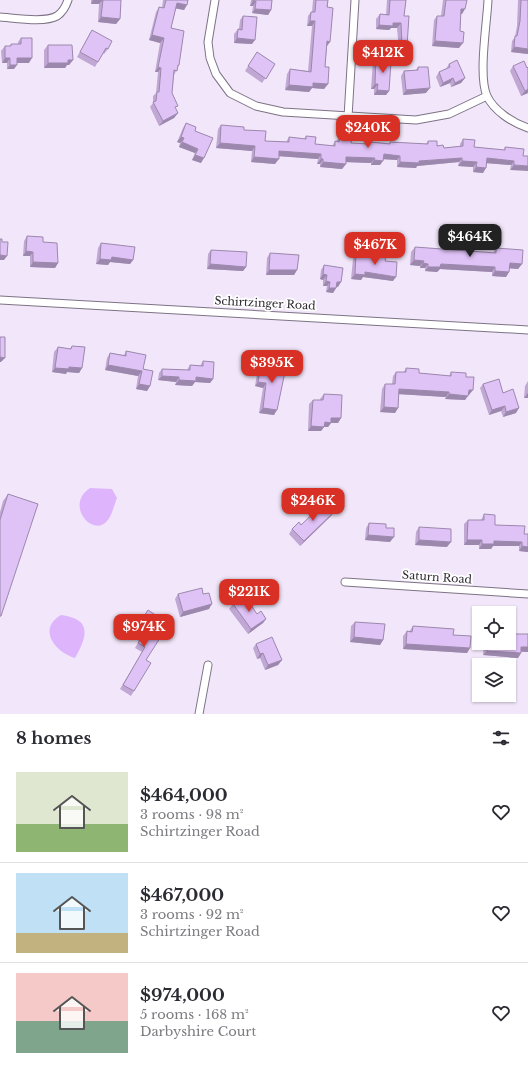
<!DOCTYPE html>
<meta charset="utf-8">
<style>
body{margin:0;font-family:"Libre Baskerville",serif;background:#f7f7f7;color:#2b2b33;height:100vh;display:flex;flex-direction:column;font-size:15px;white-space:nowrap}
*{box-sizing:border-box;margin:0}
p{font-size:13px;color:#7c7c81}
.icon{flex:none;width:22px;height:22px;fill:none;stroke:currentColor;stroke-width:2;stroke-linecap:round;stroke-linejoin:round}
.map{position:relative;height:714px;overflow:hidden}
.panel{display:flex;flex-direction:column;background:#fff;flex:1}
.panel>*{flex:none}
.controls{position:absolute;left:472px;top:606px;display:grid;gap:8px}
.controls a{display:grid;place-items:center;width:44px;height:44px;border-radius:0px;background:#fff;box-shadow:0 1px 3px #0004;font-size:20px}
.price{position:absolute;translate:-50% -34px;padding:0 9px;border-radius:8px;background:#d93025;color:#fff;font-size:13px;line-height:26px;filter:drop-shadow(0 1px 2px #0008)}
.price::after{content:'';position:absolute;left:50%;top:24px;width:12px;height:9px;margin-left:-6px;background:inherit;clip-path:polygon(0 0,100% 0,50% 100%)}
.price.on{background:#222;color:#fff}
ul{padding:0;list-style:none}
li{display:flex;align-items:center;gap:12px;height:100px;padding:0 16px}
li+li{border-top:1px solid #e1e1e2}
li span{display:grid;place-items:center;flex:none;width:112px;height:80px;border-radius:0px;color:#555}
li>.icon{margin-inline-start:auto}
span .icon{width:48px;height:48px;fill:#fffc;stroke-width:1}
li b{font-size:17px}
h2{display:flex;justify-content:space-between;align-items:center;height:48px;padding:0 16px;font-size:17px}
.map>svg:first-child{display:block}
.garden{fill:#deb5fd}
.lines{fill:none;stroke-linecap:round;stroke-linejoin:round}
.minor-casing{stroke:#7c7384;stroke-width:9}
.minor{stroke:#fff;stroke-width:7}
.wall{fill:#c0a7d4}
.shaded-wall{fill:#9c88ac}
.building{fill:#dfc2f6;stroke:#9c88ac}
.labels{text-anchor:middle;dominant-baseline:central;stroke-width:3.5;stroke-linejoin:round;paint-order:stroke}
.street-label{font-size:11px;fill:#2e2a31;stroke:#fff}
</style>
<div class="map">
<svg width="528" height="714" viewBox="0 0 528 714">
<rect width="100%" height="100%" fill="#f2e7fa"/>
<path class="garden" d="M90,488l22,1 5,9c-3,7 -5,18 -10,23 -14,17 -43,-16 -17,-33z
M61,615c32,4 26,22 14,43 -20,-6 -38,-29 -14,-43z"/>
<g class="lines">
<g class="minor-casing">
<path id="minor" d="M215,0l-7,42 2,16 6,16 14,19 26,13 27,6 133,8 33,-6 38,-18
M488,0c-1,23 -10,76 -1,96 7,15 26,27 41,32
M0,17c15,1 45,6 57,-1 6,-4 9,-10 11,-16
M348,117l7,-117
M0,300l528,30
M345,582l183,12
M199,714l9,-49"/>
</g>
<use href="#minor" class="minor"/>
</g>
<path class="wall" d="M91,0h30l-1,19 -4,5 -18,-2 1,-18h-8z
M163,0h25l-4,10 -8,-2 -5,20 8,37 -5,10 -2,18 3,16 3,4 -4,5 -15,8 -9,-19 3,-4v-7l3,-3 2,-21h-3l5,-29 -11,-3 7,-28 3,-5 3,1z
M251,0h21l-1,10 -3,5 -16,-2 1,-7h-3z
M313,0h15l-1,46 -2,21 3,17 -4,5 -12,-1 -3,4 -24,-2 2,-16 3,-5 18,2 4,-45h-5l1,-10 3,-4h1z
M387,0h19l-2,16 3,30 -3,4h-5l-2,-22h-6l-2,2 -13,-1v-10l4,-5 6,1z
M443,0h24l-5,14h-1l-2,34 -27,-2 2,-26 3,-4h4z
M518,0h10v54l-17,-2 1,-11 3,-4 2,-11z
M243,16l9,28 -18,-1v-9l4,-5h1l1,-9z
M92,30l16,19 -4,5 -1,-1 -8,14 -18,-10 12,-22z
M21,38l8,25h-12l-3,6h-7v-6h-5l-1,-12 4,-5h5l1,-2h7v-2z
M48,45l25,15 -4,5h-2l-2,3h-21v-18z
M257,52l18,12 -13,19 -17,-12z
M376,56l9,6 4,29 -3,4h-12v-6h-3l2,-28z
M449,64l16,14 -4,5 -10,4 -1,-4 -10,4 -4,-10 3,-5 7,-3z
M513,66l15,27 -7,3 -11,-25z
M418,67l8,26 -23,2 -2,-19 3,-5 12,-1z
M186,123l9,8 6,32 -9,-3 3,-7 -16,-6 1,-4 -3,-1 6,-14z
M221,125l23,5 21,11 21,1 3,-5 15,2 2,-3 9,8 17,2 3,-5h1l4,-4 11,6 16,1 2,-2 20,1 1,-1 36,2 2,-3 16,7 16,-2v-2l3,-5 11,8 30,3 1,-3 18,9 -13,14 1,-5 -24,-2 -4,10 -10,-1v-5l-15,-1 1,-4 -42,4 -1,2 -19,-1v-7l-14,-1 -3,6h-9v-2l-25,-1v2l-4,5 -22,-2v-3h-3l1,-5 -39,-3 -4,8 -24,-2 1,-11 -36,-3 2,-19z
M27,236l16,6 15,21 -3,5 -25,-1v-11h-7l1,-15z
M101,243l32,17 -3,4 -20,-2 -2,3 -12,-1 2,-16z
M415,247l78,6 3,-5 26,16 -4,5 -9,-1v4l-3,5 -14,-1v-4l-52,-3 -3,3 -12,-1v-3h-5v-2l-10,-1 1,-13z
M211,250l35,17 -3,4 -36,-2 1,-15z
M270,253l27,17 -3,5h-28l1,-17z
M356,254l29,7 8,20 -30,-4 -2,3 -10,-1 2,-20z
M324,265l14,22h-1l-4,6 -7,-1 1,-6h-4v-6l-3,-1 1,-9z
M72,346l10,22 -3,5 -12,-1 -1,2 -14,-2 2,-20 4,-5 12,2z
M126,351l17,18 7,17 -3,5 -11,-2 2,-13 -33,-6 2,-12 3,-5 14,2z
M203,361l10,18 -3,4 -15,-1 -3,4 -17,-1 1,-3 -18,-2 1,-7 3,-4 25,1 3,-5 10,1z
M261,363l25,4 -12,48 -15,-2 4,-25 -8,-2 3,-18z
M406,368l13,5 30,3 2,-4 15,5 3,18h-1l-3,5 -20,-1 1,-2 -47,-3 -1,14 -3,5 -15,-1 2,-23 3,-5h7l1,-8 3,-4h8z
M528,381v17h-4l1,-12z
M483,384l20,9 13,20 -13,4 -2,-6 -12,4 -9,-27z
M324,394l17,24 -3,5h-7l-3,4h-4l-3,4h-13l1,-27 4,-4h7v-1z
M8,494l-7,122 -1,1v-105l3,-11z
M484,514l11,11 29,9 4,18 -9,-1v-5h-26l-2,3h-12v-4h-15v-21l4,-4h13z
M331,516l-31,30 -11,-12 3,-5 9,-4z
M369,523l17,5 4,14 -25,-2 1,-12z
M419,527l28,20 -32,-2 1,-13z
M178,594h25l6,15 -29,8 -5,-18z
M233,604l33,15 -3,4 -15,11 -19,-25z
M148,610l6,24 -8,26 -12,31 -3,5 -11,-7 22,-37 -7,-4 4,-7 -7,-6z
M355,622l28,18 -3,5 -30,-3 1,-16z
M413,626l57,22 -3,5 -64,-4v-13l4,-5 2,1z
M528,634v18h-7v1l-3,5 -35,-3 1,-12h25z
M256,644l26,16 -4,5 -13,5 -5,-12 -3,1 -4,-11z"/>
<path class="shaded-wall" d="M93,0h10l-4,4h-8z
M253,1h3l-3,5h-3z
M177,3l10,2 -3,5 -11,-2z
M255,9l16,1 -3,5 -16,-2z
M461,9h4l-3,5 -4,-1z
M101,17l19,2 -4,5 -18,-2z
M310,21h5l-3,5h-5z
M393,23h8l-4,5h-6l-2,2 -13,-1 3,-4z
M152,35l12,3 -4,5 -11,-3z
M237,38l18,2 -3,4 -18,-1z
M327,41l3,1 -3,4h-3z
M435,41l28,2 -4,5 -27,-2z
M402,46h5l-3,4h-5z
M514,47l14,2v5l-17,-2z
M5,58h5l-3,5h-5z
M17,58h15l-3,5h-15z
M68,60h5l-4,5h-2l-2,3h-21l4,-5z
M10,65h7l-3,4h-7z
M158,67l3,1 -3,4h-3z
M453,78l-3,5 -10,4 3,-4z
M465,78l-4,5 -10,4 4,-4z
M313,83l15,1 -4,5 -12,-1 -3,4 -24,-2 4,-5z
M375,84h3l-4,5h-3z
M430,88l-4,5 -23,2 3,-5z
M528,89v4l-7,3 4,-5z
M377,90l12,1 -3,4h-12z
M178,113l-4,5 -15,8 4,-5z
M181,137l3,1 -4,5 -3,-1z
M182,142l16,7 -3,4 -16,-6z
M220,143l35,3 -3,5 -36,-3z
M279,151l42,3 -3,5 -42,-3z
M384,154l16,2 -3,4 -17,-1z
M195,155l9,3 -3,5 -9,-3z
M254,157l25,2 -4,5 -24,-2z
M346,157l29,1 -4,5 -28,-1z
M462,158l-3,4 -42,4 -1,2 -19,-1 3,-5 19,-1z
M487,158l27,3 -3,4 -27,-2z
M321,159h2l-3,5h-3z
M374,160l9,1 -3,4h-9z
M462,161l15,1 -4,5 -15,-1z
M323,162l23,2 -4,5 -22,-2z
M514,165l14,1v5l-18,-1z
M476,167l10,1 -3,5 -10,-1z
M26,251l7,1 -3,4h-7z
M0,255l7,1 -3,4h-4z
M112,257l21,3 -3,4 -20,-2 -2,3 -12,-1 4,-5z
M414,260l10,1 -4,5 -10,-1z
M33,262l25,1 -3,5 -25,-1z
M423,263l5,1 -3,4h-5z
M510,263l12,1 -4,5 -12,-1z
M210,264l36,3 -3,4 -36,-2z
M441,264l54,3 -3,5 -52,-3 -3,3 -12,-1 3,-4z
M269,270h28l-3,5h-28z
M495,271l14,1 -3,5 -14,-1z
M365,272l31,5 -3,4 -30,-4 -2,3 -10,-1 4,-5z
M323,274l4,1 -4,5 -3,-1z
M326,281l4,1 -3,4h-4z
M337,282h4l-3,5 -4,-1z
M329,288h7l-3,5 -7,-1z
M0,357l5,1 -4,4h-1z
M108,365l34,6 -4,5 -33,-6z
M69,367l13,1 -3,5 -12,-1 -1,2 -14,-2 3,-4z
M162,376l17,1 -3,5 -18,-2z
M196,377l17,2 -3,4 -15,-1 -3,4 -17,-1 4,-5z
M258,382l8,1 -3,5 -8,-2z
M139,384l11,2 -3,5 -11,-2z
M399,389l50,3 -3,5 -50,-3z
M469,390h4l-4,5h-4z
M528,393v5h-4z
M449,394l19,2 -3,4 -20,-1z
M505,406l-4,5 -12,4 3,-5z
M384,407l14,1 -3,5 -15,-1z
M263,408l14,2 -3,5 -15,-2z
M519,408l-3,5 -13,4 3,-5z
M331,418h10l-3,5h-7l-3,4h-4l-3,4h-13l3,-5 14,-4z
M334,512l-3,4 -31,30 4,-5z
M368,535l26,2 -4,5 -25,-2z
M419,540l32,2 -4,5 -32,-2z
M467,540h15l-3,5h-15z
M494,541l28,1 -3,4h-26l-2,3h-12l3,-5z
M522,546l6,1v5l-9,-1z
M212,604l-3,5 -29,8 3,-5z
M266,619l-3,4 -15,11 3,-5z
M354,637l29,3 -3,5 -30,-3z
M406,644l64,4 -3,5 -64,-4z
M521,647h7v5l-10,-1z
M487,651l34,2 -3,5 -35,-3z
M263,653l-3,5 -3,1 3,-5z
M282,660l-4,5 -13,5 3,-5z"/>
<path class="building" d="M103,0h18l-1,19 -19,-2z
M166,0h22l-1,5 -10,-2 -6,25 13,3 -5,34h-1l-1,6 -3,-1 -2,23 6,13 -3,1 3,6 -15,8 -10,-19 3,-1 1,-9h2l2,-24 -3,-1 6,-29 -12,-3 7,-28 5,1z
M253,0h19l-1,10 -16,-1 1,-8h-3z
M316,0h12l-1,7 6,1 -3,34 -3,-1 -2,26h4l-1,17 -15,-1v4l-24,-2 1,-16 21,3 4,-51h-5l1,-9h4z
M390,0h16l-2,16h5l-2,30h-5l-1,-23h-8v3l-14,-1 1,-11 9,1z
M446,0h21l-2,9h-4l-1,22 4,1 -1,11 -28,-2 2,-25h7z
M521,0h7v49l-14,-2 1,-11h2l3,-15z
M243,16l14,1 -2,23 -18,-2 1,-9 4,1z
M92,30l20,11 -4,8 -2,-1 -8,14 -18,-10z
M21,38h11v20h-15v7h-7v-7h-5v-12h6v-2h10z
M48,45h24l1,15h-5v3h-20z
M257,52l18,12 -9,15 -18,-13z
M376,56h10l-1,6h6l-2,29 -12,-1 1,-6h-3z
M457,60l8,18 -10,5 -2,-5 -10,5 -4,-11 11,-5 -1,-3z
M524,61l3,7 1,-1v22l-3,2 -12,-25z
M418,67h10l2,21 -24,2 -2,-19 14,-1z
M186,123l10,4 -1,4 18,7 -9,20 -9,-3 3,-6 -16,-7 2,-4 -3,-1z
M221,125l23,2v3l22,1 -1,10 24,1v-5l17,2v-3l10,1 -1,7 20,2v-5l4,1 1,-5 12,1 -1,5 18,1v-2l21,2v-2l38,2v-3h9v5l6,-1 1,3 19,-2v-7l12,1 -1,7 31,3v-3l19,2 -1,7h5v10l-14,-1v-4l-27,-3 -1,10 -10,-1 1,-5 -15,-1v-3l-43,3v2l-19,-1v-6l-16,-2 -1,7 -9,-1 1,-2 -29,-1v7l-23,-2v-3h-2v-5l-42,-3v8l-25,-2 1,-11 -35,-3z
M27,236l16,1v5l14,1 1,20 -25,-1v-10l-7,-1z
M0,239h2v3h6l-1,14 -7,-1z
M101,243l34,4 -2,13 -21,-3 -1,3 -11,-1z
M415,247l81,6v-5l27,2 -1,14 -12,-1 -1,9 -14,-1v-4l-54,-3 -1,3h-12v-3l-5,-1 1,-2 -10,-1z
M211,250l36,2 -1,15 -36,-3z
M270,253l29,2 -2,15h-28z
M356,254l30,3 -1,4 12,1 -1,15 -31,-5v3l-10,-1z
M324,265l19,3 -2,14h-4l-1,6h-7l1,-6 -4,-1 1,-6 -4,-1z
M0,337h5v21l-5,-1z
M72,346l13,1 -3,21 -13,-1v2l-14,-1 3,-21 13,2z
M126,351l20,4 -3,14 10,2 -3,15 -11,-2 3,-13 -34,-6 2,-12 16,3z
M203,361l11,1 -1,17 -17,-2v4l-17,-1v-3l-17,-1v-7l28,1v-5l13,1z
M261,363l25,4 -9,43 -14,-2 3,-25 -8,-1z
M406,368l13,1v4l32,3v-4l15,1v4h8l-1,13h-4l-1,6 -19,-2v-2l-50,-3 -1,19 -14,-1 1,-23h10l1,-12h10z
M499,379l4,14 10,-4 6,19 -13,4 -1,-6 -13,4 -9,-26z
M324,394l18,1 -1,23h-10v5l-6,-1 -1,5 -13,-1 2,-26h10z
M8,494l30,10 -37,112h-1v-96z
M325,502l9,10 -30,29 -12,-12 7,-7 2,3z
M484,514l11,1v10l30,1 -1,8h4v13l-6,-1v-4l-28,-1v3h-12v-4h-15l1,-20h16z
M369,523l17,1v4h8v9l-26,-2z
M419,527l32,2v13l-32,-2z
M202,588l1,6 6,-1 3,11 -29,8 -5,-18z
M244,595l13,19 4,-3 5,8 -15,10 -18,-25z
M148,610l15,10 -9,14 6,4 -14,22 5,3 -17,28 -11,-6 22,-38 -7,-4 5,-7 -8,-5z
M355,622l30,2 -2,16 -29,-3z
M413,626l41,3 -1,6 18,1 -1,12 -64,-4 1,-13 5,1z
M509,634h19v13h-7v6l-34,-2v-8h22z
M272,637l10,23 -14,5 -5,-12 -3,1 -4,-10z"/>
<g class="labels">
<g class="street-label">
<text transform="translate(265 303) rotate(3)">Schirtzinger Road</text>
<text transform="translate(437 577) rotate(4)">Saturn Road</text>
</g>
</g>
</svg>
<div class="controls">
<a><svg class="icon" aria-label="locate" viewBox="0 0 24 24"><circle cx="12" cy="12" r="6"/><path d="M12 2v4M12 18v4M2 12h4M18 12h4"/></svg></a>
<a><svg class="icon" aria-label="layers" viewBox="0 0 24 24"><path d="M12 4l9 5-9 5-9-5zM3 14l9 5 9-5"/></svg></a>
</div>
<b class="price" style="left:383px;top:74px">$412K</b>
<b class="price" style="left:368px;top:149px">$240K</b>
<b class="price on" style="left:470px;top:258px">$464K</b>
<b class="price" style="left:375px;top:266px">$467K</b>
<b class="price" style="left:272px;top:384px">$395K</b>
<b class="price" style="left:313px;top:522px">$246K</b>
<b class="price" style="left:249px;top:613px">$221K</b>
<b class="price" style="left:144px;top:648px">$974K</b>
</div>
<section class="panel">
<h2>8 homes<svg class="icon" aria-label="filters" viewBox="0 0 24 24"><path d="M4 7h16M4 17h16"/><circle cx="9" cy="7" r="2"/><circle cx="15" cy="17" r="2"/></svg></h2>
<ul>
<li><span style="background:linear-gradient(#dfe7d0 65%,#8fb573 0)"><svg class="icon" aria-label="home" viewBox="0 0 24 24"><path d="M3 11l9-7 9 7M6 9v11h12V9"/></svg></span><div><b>$464,000</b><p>3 rooms · 98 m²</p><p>Schirtzinger Road</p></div><svg class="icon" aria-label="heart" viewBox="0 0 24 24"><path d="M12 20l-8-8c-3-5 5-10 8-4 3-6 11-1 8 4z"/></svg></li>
<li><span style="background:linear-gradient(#bfe0f5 75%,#c2b280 0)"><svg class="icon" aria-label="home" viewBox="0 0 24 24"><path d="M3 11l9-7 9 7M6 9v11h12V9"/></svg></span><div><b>$467,000</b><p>3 rooms · 92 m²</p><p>Schirtzinger Road</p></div><svg class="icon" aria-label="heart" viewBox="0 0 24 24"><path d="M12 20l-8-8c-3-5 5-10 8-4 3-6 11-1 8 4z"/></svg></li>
<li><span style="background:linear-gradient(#f6c9c9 60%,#7fa58c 0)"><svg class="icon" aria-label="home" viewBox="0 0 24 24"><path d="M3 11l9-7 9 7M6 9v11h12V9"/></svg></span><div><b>$974,000</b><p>5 rooms · 168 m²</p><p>Darbyshire Court</p></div><svg class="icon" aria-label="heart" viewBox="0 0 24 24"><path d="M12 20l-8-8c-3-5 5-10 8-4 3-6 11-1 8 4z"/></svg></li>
</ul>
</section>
